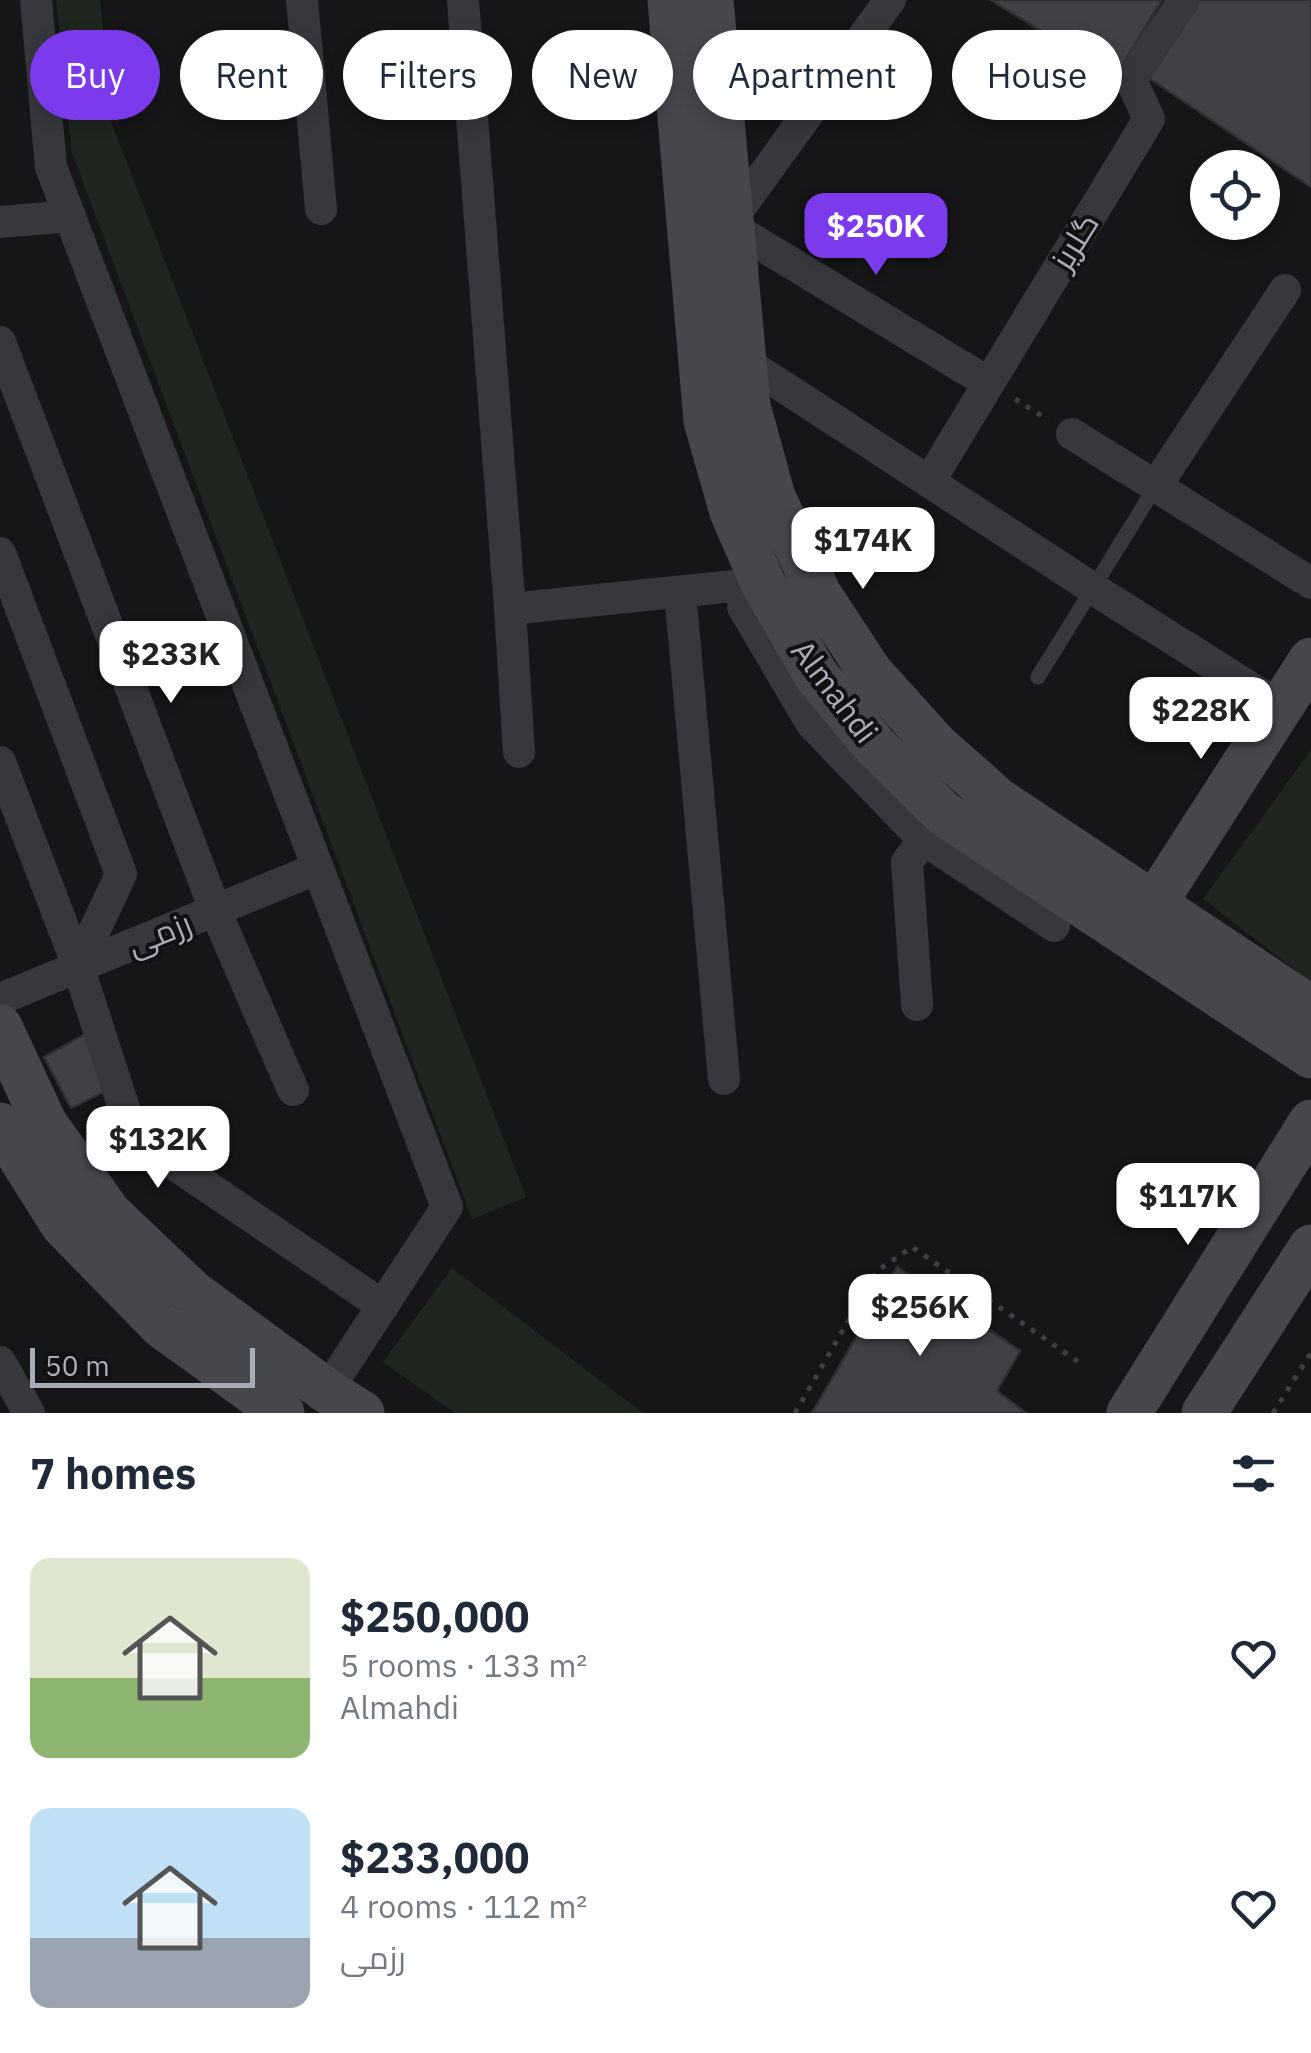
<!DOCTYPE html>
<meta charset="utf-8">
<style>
body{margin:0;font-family:"IBM Plex Sans",Cairo,sans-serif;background:#f6f6f7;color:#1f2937;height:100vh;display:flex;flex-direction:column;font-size:38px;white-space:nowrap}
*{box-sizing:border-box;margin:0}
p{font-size:32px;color:#747a83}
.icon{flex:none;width:55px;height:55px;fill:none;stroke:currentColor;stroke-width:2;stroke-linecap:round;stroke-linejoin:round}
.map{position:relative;height:1413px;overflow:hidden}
.sheet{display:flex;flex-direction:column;background:#fff;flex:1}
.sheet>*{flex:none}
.top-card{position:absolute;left:30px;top:30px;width:1252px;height:90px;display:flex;gap:20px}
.controls{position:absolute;left:1190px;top:150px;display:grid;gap:20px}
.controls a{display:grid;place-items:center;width:90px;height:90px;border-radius:50%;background:#fff;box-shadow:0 5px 15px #0003;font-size:50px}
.scale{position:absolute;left:30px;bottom:25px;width:225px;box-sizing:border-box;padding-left:10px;border:5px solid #a8adb8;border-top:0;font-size:28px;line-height:35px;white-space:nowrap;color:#a8adb8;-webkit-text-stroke:8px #111113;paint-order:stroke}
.price{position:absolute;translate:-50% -85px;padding:0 22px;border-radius:20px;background:#fff;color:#222;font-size:32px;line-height:65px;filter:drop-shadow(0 2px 5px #0008)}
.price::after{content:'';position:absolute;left:50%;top:60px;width:30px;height:22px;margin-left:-15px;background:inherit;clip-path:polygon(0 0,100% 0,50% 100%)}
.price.on{background:#7c3aed;color:#fff}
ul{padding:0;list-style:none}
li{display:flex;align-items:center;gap:30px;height:250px;padding:0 30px}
li span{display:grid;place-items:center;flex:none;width:280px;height:200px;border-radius:20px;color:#555}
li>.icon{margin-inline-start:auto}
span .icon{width:120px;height:120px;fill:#fffc;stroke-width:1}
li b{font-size:42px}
h2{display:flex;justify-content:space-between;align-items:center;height:120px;padding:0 30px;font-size:42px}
.tag{padding:0 35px;border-radius:45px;background:#fff;box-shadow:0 5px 15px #0003;font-size:35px;line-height:90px}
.tag.on{background:#7c3aed;color:#fff}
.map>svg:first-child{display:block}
.green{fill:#1e261f}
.building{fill:#404145;stroke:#303034;stroke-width:2.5}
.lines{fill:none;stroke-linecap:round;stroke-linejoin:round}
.path{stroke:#3d3f44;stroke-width:5;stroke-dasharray:5 8;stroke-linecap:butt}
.lane{stroke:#37383d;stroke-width:15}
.street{stroke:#37383d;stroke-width:32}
.secondary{stroke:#45474d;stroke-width:45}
.labels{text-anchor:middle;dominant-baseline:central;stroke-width:8;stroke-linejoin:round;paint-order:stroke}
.street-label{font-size:32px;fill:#a8adb8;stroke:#111113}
</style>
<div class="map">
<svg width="1311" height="1413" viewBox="0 0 1311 1413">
<rect width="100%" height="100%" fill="#161618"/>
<path class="green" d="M56,0h44l12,124 414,1073 -54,22 -400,-1066z
M1311,750v232l-108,-83z
M452,1268l191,145h-188l-72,-51z"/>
<path class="building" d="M991,0h171l-47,77z
M1170,0h141v187l-183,-123z
M87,1033l23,56 -39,19 -27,-51z
M897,1267l123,84 -23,40 29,22h-214z"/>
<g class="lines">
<path class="path" d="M1015,399l33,21
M795,1413l82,-142 35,-24 168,116
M1273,1413l38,-60"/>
<path class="lane" d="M1038,677l118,-191"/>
<path class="street" d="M36,0l15,167 396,1040 -120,184
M302,0l19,209
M463,0l47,609 9,143
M731,220l159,-220
M0,222l70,-6
M732,227l255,155
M0,342l215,568 78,180
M744,361l348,227 189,119
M1072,434l239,149
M929,482l220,-363 -18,-39 53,-80
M1156,486l129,-196
M0,553l121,321 -43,92
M680,592l44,487
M743,607l69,117 111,115 131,87
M510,609l253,-26
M0,762l78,204 55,170 250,170
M0,999l318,-131
M917,1005l-10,-143 28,-38
M0,1362l29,51"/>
<path class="secondary" d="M670,0l36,421 26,91 31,71 53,92 59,71 68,67 368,243
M711,0l37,406 25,91 46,97 51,78 66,73 62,55 313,208
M1154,904l157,-244
M0,1027l45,97 64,89 84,80 134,98 35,22
M0,1125l63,100 99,101 120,87
M1129,1413l182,-291
M1204,1413l107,-166"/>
</g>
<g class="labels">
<g class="street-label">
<text transform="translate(1074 241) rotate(-58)">گلریز</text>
<text transform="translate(835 691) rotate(53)">Almahdi</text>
<text transform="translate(159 933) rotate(-22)">رزمی</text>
</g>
</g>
</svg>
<div class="controls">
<a><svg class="icon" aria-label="locate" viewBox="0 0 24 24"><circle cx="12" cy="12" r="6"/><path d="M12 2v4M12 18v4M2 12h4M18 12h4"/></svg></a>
</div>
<div class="scale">50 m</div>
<b class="price on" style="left:876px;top:278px">$250K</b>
<b class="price" style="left:863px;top:592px">$174K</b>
<b class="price" style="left:171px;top:706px">$233K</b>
<b class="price" style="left:1201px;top:762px">$228K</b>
<b class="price" style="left:158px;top:1191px">$132K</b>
<b class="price" style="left:1188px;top:1248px">$117K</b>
<b class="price" style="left:920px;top:1359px">$256K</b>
<div class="top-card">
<a class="tag on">Buy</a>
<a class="tag">Rent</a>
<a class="tag">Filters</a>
<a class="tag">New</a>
<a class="tag">Apartment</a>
<a class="tag">House</a>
</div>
</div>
<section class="sheet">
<h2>7 homes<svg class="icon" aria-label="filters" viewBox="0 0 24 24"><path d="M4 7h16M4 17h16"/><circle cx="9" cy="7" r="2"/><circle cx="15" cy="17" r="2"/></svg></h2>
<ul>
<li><span style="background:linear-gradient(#dfe7d0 60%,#8fb573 0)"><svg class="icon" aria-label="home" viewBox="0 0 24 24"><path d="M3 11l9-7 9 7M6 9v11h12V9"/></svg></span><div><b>$250,000</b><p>5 rooms · 133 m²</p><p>Almahdi</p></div><svg class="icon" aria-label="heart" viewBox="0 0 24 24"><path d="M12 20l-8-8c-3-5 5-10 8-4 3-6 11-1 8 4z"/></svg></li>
<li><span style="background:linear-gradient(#bfe0f5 65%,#9aa5b1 0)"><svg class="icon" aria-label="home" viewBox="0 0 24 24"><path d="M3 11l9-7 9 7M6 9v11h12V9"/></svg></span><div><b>$233,000</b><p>4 rooms · 112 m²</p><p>رزمی</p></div><svg class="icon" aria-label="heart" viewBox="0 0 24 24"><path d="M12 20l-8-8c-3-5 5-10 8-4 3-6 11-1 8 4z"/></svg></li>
</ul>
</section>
